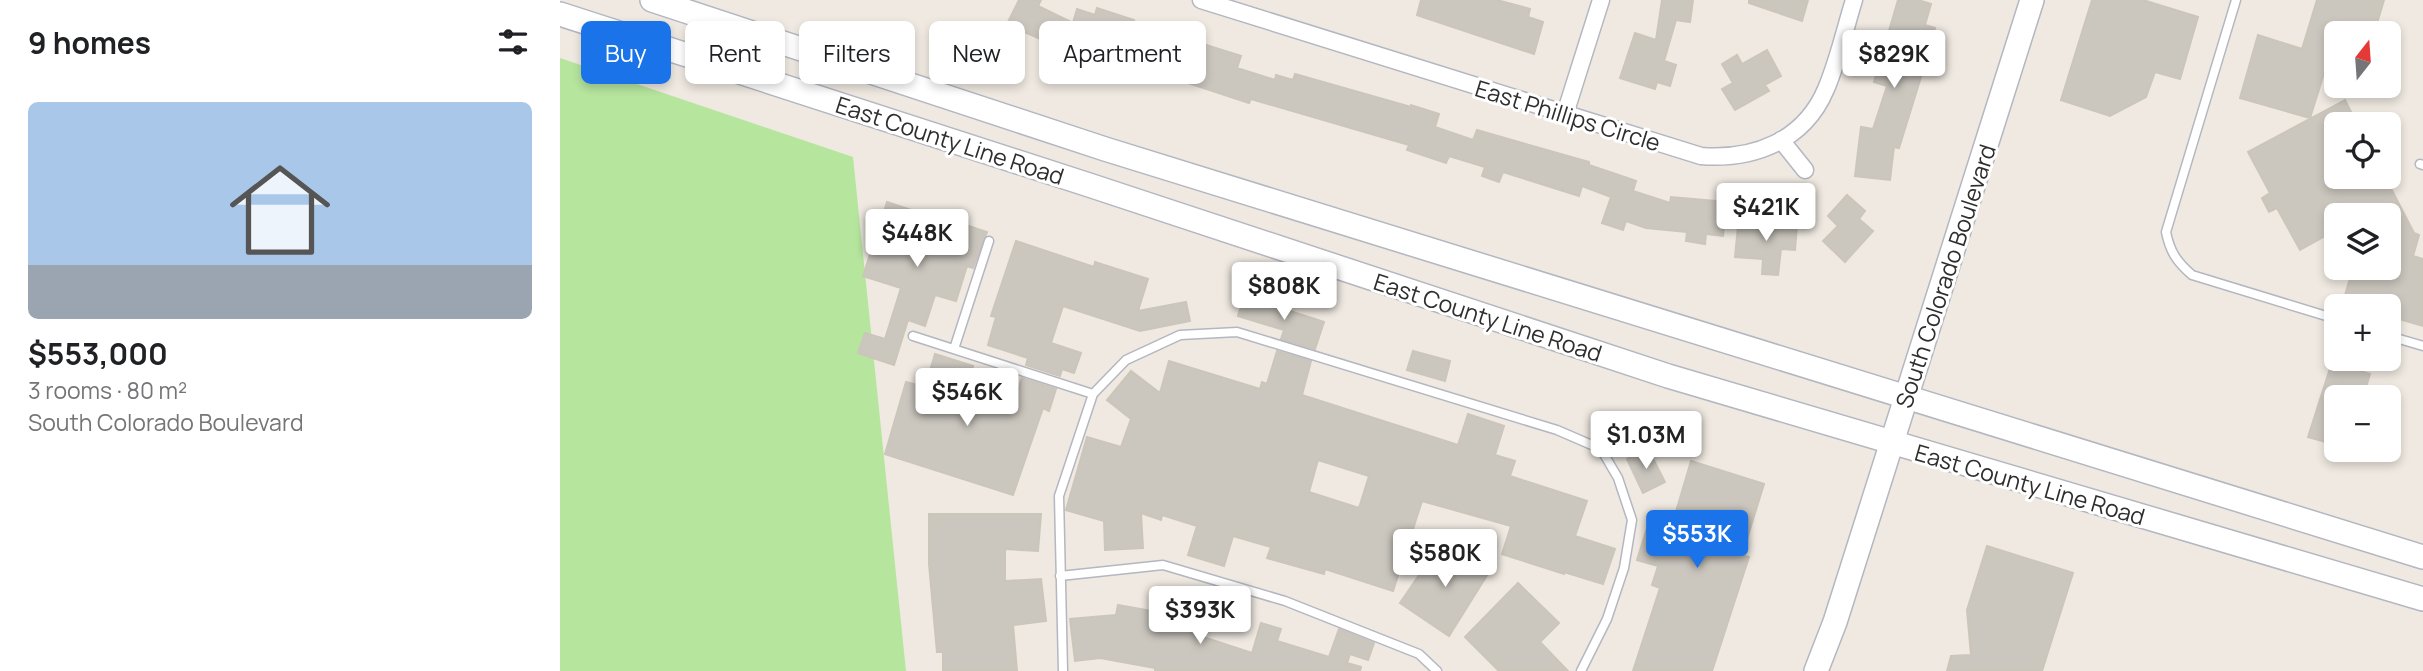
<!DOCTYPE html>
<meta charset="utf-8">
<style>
body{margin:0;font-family:Manrope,sans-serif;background:#f6f6f6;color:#202124;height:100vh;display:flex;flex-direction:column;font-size:26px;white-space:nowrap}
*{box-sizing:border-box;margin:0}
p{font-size:23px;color:#757577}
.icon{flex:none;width:38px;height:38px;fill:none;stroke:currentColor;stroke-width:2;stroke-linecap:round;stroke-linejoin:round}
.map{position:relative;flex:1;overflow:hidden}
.details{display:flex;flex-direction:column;background:#fff;width:560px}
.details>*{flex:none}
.top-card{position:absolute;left:21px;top:21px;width:665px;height:63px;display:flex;gap:14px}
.needle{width:46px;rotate:17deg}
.buttons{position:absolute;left:1764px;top:21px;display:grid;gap:14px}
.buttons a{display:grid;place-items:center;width:77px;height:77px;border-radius:10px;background:#fff;box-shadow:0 4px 10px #0003;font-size:35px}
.price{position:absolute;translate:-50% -60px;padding:0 16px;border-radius:7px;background:#fff;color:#222;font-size:23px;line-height:46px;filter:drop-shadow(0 2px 4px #0008)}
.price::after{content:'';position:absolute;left:50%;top:42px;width:21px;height:16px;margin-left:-10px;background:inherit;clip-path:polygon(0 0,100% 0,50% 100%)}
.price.active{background:#1a73e8;color:#fff}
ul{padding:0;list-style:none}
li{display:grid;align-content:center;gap:14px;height:371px;padding:0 28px}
li span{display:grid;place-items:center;height:217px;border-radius:10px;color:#555}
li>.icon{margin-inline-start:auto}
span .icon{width:126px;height:126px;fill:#fffc;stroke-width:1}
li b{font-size:30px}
h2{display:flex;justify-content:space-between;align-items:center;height:84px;padding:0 28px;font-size:30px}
.pill{padding:0 24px;border-radius:10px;background:#fff;box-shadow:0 4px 10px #0003;font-size:24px;line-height:63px}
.pill.active{background:#1a73e8;color:#fff}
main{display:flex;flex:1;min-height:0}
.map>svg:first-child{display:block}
.green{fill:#b6e59e}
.building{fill:#cbc7bf;stroke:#cbc5ba;stroke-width:2;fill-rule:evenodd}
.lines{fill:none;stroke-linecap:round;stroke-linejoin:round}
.lane-casing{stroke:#b4b7c1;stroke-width:11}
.street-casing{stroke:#b4b7c1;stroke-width:19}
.secondary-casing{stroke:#b4b7c1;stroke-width:26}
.lane{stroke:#fff;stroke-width:8}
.street{stroke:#fff;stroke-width:16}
.secondary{stroke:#fff;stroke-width:23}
.labels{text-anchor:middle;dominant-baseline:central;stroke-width:6;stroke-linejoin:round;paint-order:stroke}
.street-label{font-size:23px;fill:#2e2e2e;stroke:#fff}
</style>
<main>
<section class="details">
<h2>9 homes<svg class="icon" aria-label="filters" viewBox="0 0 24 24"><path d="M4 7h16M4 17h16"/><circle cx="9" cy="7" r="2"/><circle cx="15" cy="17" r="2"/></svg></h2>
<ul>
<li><span style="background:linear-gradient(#a9c7e8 75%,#9aa5b1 0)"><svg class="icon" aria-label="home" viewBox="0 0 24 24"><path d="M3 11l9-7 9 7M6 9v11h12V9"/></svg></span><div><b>$553,000</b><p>3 rooms · 80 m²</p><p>South Colorado Boulevard</p></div></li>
</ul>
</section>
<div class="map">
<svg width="1863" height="671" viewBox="0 0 1863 671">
<rect width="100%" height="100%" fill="#efe9e1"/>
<path class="green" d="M0,58l293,99 53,514h-346z"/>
<path class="building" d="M459,0h22l-3,6 35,17 4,-14 18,6 2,-7 37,12 -1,2 108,34 -4,12 38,12 1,-5 17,5 2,-6 116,33v-2l28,9 -4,13 38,13 4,-10 112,32v3l47,16 -3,10 37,12 1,-6 56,5 -4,34 -17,-2 -1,10 -19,-3 1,-9 -41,-4 -20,-7 -3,9 -21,-7 9,-26 -29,-11 -3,10 -76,-24 -4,10 -17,-6 3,-9 -36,-11 -3,7 -39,-13 2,-5 -158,-46 -2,4 -85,-28 2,-7 -27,-8 4,-11 -29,-9 -7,20 -15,-5 3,-8 -39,-12 -6,8 -28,-12 -4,6 -14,-7z
M861,0h76l33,9 -2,8 15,5 -9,32 -117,-39z
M1102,0h31l-3,22 -14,-2 -12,41 12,4 -6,21 -13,-4 -2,7 -35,-11 15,-45 21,7z
M1189,0h59l-6,21 -53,-18z
M1338,0h20l13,4 -6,21 10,3 -5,17 -13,-4 -10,32 14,4 -22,71 -5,-1 -4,33 -35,-4 6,-49 12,2 14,-43 -13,-4z
M1532,0h51l55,17 -18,62 -25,-7 -9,25 -36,19 -49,-16z
M1757,0h67l-10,33h-38v37l-10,-3 -16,51 -70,-20 18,-63 44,14z
M1207,50l14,26 -16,9 4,6 -34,19 -13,-21 11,-6 -11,-19 15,-9 5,9z
M1785,100l12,24h-21v53h49l29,56 5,2 -6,21 10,3v67l-34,-10v-10h-31l-15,-4 10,-34h36v-53h-53v15l-36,20 -23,-42 -8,4 -7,-14 8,-5 -22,-41z
M1287,195l18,16 -6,8 14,12 -28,31 -22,-21 15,-15 -10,-10z
M327,202l75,25 1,-3 24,8 -14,36 -6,-2 -11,35 -21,-6 -10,31 -17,-6 -14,45 -36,-12 7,-20 20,6 16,-51 -38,-12z
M1198,220l39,5 -2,25 -14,-1 -3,26 -16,-1 1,-15 -28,-2 3,-31 19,1z
M456,241l78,26 1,-5 53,17 -10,32 48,-9 4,19 -50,10 -77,-25 -12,37 30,10 -7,20 -12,-4 -2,7 -34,-11 2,-7 -40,-13 8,-28 -5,-1z
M684,296l80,26 -9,27 -34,-10 3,-9 -46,-14z
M717,351l34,10 -9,34 156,50 10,-31 36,12 -9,29 20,6 -5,15 77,25 -12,35 40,13 -12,35 -39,-12v2l-62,-20 9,-28 -89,-25 -29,90 -68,-22 -1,5 -57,-16 4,-11 -38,-11 -9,30 -36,-11 9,-29 -35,-11 -1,5 -20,-7 2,35 -38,2 -1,-29 -38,-11 21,-73 34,10 10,-28 -24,-19 24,-29 29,22 9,-32 91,28 2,-7 5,2zM758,460l51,16 -10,32 -50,-16z
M853,351l37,10 -5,20 -38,-11z
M375,354l38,12 -10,31 48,15 11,-34 34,11 -7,22 -6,-3 -30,87 -128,-41 21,-72 19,5z
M1773,359l3,1v4l34,10 -7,23h-27v48l-28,-8z
M1088,449l17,33 -22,11 -16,-34z
M1131,461l73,23 -22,71 7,2 -37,114h-79l27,-83 -8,-3 6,-19 -21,-6 11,-35 22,7z
M369,514h112l-3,37 -33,-2v32l36,-2 5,42 -33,4 4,46h-74v-19h-6l-8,-88z
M881,543l48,29 -40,64 -49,-33z
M1427,546l86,27 -31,98h-95l4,-15 20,-1 -4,-45z
M958,583l41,40 -19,19 28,29h-69l-34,-34z
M558,605l45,8 1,-3 30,5 -3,18 61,20 9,-30 20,6 -4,12 52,16 10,-28 35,14 -6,17 -18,-6 -3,9 14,4 -1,4h-205v-3l-55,-10 -25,3 -5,-42 46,-4z"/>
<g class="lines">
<g class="lane-casing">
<path id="lane" d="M1676,0l-70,232c4,20 11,30 26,43l144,44
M1860,164l3,1
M353,336l180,58
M1829,336l34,10
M394,349l35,-108
M500,576l103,-11 122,36 134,53 18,17
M503,671l-4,-175 34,-102 33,-34 54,-25 57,-3 320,98 44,19 17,29 14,42 -8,48 -17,51 -26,52"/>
</g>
<g class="street-casing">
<path id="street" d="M641,0l500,156c53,4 103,-15 125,-67 12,-28 19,-60 28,-89
M1005,114l36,-114
M1221,140l24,30"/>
</g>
<g class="secondary-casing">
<path id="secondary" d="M92,0l453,149 1318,408
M0,14l529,171 579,191 755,223
M1256,671l19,-49 197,-622"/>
</g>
<use href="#lane" class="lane"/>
<use href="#street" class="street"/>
<use href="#secondary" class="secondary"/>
</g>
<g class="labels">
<g class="street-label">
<text transform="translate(1008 115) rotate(17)">East Phillips Circle</text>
<text transform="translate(390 140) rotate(18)">East County Line Road</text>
<text transform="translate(1385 276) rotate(-72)">South Colorado Boulevard</text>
<text transform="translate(928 317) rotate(18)">East County Line Road</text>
<text transform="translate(1470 484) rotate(16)">East County Line Road</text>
</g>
</g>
</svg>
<div class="buttons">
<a><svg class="needle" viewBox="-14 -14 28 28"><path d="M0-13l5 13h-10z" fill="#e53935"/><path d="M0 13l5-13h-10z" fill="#757577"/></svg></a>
<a><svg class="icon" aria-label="locate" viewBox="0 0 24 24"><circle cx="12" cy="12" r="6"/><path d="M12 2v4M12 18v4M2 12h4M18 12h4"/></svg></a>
<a><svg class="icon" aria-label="layers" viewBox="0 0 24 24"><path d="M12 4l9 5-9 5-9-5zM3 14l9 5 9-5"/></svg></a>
<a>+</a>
<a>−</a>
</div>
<b class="price" style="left:1334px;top:90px">$829K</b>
<b class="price" style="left:1206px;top:243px">$421K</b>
<b class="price" style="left:357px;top:269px">$448K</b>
<b class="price" style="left:724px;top:322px">$808K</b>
<b class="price" style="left:407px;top:428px">$546K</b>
<b class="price" style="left:1086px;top:471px">$1.03M</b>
<b class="price active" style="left:1137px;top:570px">$553K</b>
<b class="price" style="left:885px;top:589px">$580K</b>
<b class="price" style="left:640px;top:646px">$393K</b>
<div class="top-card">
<a class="pill active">Buy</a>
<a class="pill">Rent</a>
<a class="pill">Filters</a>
<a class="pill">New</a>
<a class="pill">Apartment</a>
</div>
</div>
</main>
